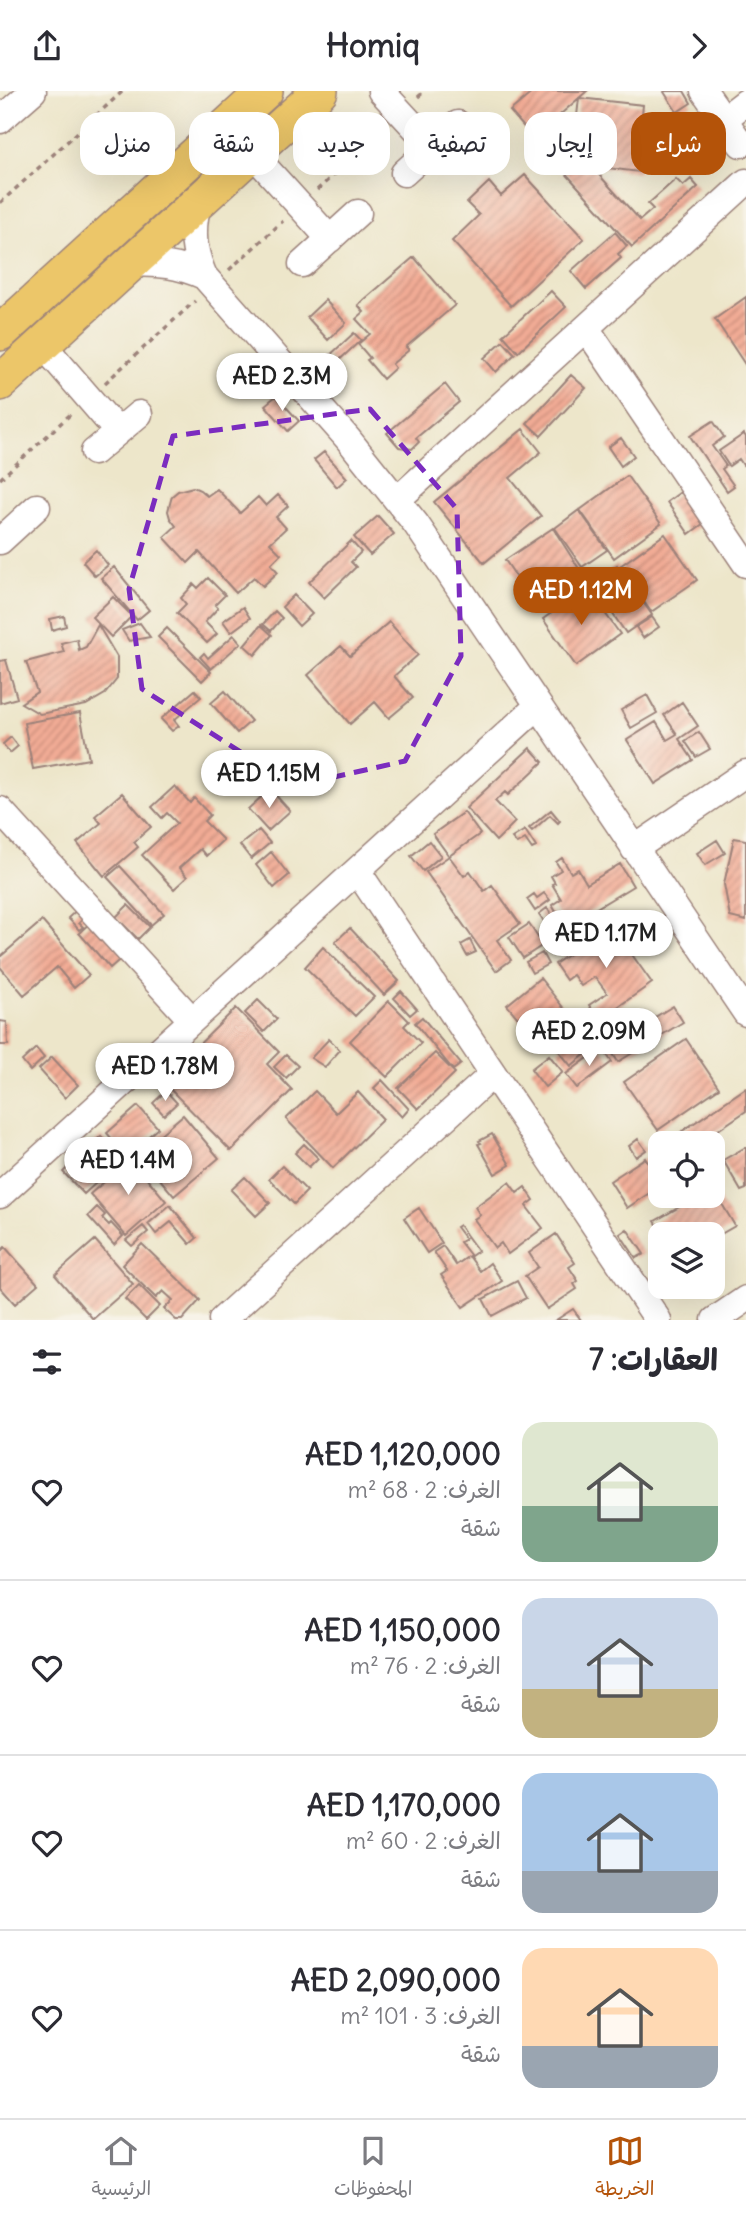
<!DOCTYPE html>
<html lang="ar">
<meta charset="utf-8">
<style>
body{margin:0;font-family:Delius,"Playpen Sans Arabic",sans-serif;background:#f7f7f7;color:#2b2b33;direction:rtl;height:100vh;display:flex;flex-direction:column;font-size:26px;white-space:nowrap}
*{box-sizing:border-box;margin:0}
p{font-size:23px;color:#7c7c81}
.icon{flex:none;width:38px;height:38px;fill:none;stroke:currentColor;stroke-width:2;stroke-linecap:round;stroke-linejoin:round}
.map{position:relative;height:1229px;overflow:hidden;direction:ltr}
.sheet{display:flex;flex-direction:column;background:#fff;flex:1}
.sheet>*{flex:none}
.guide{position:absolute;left:21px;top:21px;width:705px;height:63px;direction:rtl;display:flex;gap:14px}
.buttons{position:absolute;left:648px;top:1040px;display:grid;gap:14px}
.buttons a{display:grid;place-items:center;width:77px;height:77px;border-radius:14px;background:#fff;box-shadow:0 7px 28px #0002;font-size:35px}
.price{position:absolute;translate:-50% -60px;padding:0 16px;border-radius:24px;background:#fff;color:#222;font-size:23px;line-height:46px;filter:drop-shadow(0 2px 4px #0008)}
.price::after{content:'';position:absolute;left:50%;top:42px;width:21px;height:16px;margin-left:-10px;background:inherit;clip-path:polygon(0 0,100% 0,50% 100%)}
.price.on{background:#b45309;color:#fff}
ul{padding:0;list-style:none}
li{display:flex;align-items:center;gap:21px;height:175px;padding:0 28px}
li+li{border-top:2px solid #e1e1e2}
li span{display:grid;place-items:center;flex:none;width:196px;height:140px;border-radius:21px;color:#555}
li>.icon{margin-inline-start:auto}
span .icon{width:84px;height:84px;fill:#fffc;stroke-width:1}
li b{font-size:30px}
h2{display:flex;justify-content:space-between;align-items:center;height:84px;padding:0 28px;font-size:30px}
.tag{padding:0 24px;border-radius:21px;background:#fff;box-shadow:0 7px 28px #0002;font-size:24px;line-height:63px}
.tag.on{background:#b45309;color:#fff}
header{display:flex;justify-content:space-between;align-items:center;height:91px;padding:0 28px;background:#fff;font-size:32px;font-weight:700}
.tabs{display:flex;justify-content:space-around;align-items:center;height:98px;border-top:2px solid #e1e1e2;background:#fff;font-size:19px;color:#7c7c81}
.tabs a{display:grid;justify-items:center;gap:4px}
.tabs .on{color:#b45309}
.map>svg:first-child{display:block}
.building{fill:url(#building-hatch)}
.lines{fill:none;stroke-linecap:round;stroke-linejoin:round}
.minor-casing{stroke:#9c827a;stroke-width:29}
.major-casing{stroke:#9c827a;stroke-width:38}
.path{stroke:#9c827a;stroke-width:3.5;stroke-dasharray:5 5;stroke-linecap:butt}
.minor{stroke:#fff;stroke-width:26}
.major{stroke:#ecc669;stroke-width:35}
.marked{fill:none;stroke:#7b2cbf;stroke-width:5;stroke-dasharray:14 9;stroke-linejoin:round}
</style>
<header><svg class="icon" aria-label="forward" viewBox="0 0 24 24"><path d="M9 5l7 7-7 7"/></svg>Homiq<svg class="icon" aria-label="share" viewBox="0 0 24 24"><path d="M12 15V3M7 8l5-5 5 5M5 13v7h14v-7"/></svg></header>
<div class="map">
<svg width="746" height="1229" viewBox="0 0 746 1229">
<defs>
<pattern id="building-hatch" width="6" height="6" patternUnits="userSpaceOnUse" patternTransform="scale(1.75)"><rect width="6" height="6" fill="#f2ac95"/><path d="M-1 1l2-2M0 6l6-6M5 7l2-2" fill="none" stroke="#c68b7a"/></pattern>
</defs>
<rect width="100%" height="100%" fill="#f7f3e8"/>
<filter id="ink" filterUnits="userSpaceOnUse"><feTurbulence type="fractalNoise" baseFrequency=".0143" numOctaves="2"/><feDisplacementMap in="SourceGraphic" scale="14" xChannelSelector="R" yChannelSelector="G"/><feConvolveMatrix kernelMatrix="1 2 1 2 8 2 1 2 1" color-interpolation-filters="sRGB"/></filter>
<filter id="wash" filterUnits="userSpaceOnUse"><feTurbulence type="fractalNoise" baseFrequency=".00686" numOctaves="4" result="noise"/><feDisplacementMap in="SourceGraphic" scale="28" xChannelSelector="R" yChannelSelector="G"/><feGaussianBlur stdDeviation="1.57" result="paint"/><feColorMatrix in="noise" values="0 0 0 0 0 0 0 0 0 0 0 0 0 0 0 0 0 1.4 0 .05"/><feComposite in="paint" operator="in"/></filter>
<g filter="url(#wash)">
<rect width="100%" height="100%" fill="#ede6ca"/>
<g id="blocks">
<path class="building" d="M534,0h53l-41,36 21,25 -13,10 -44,-51z
M665,0h19l7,12 -14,9 -13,-20z
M579,7l64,7 -3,27 5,1 -6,39 -56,-7 5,-39 -12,-1z
M701,25l19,27 -13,9 -19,-28z
M572,67l12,14 7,-6 49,54 13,-11 -5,-5 28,-25 7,7 8,-7 7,8 -66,60 -71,-79z
M525,84l59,64 -73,67 -59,-65 27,-26 -12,-12 22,-21 12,14z
M615,141l12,14 -9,8 3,4 -35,31 -15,-18z
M414,166l41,48 -49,42 3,3 -17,14 3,4 -12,11 -16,-19 3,-2 -12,-14 12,-10 -14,-15 8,-7 -6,-7z
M551,200l15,16 -48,45 -15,-17z
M746,206v69l-31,-47z
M325,209l21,23 -18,17 -21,-23z
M354,242l7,7 -26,24 -7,-7z
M503,250l12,13 -19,18 -12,-14z
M571,284l15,13 -45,48 -14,-13z
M445,293l14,18 -43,36 3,4 -7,7 -13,-2 -12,-14z
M276,305l23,25 -11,10 -23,-26z
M713,330l11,16 -12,9 14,20 -4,3 12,17 -7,5 -37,-55z
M523,338l18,23 -31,26 31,38 -57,47 -50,-61z
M744,343l2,3v26l-3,2 -4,-6 -10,7 -10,-15z
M621,347l13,18 -13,10 -13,-19z
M324,361l23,26 -10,9 -23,-27z
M627,385l34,48 -47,34 -34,-48z
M193,396l7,3 7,6 10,-7 23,24 18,-16 8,9 12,-11 10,11 -12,11 10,11 -16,15 11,11 -10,10 7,8 -15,14 -9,-9 -18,16 -37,-41 -11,11 -24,-26 12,-11 -6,-8 -2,-7 4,-15 6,-5z
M682,400l22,32 -15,11 -22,-32z
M579,419l28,40 -25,17 -27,-39z
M378,425l16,18 -24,21 -16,-18z
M553,437l30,47 -47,31 -31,-46z
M665,443l32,46 -46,32 -31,-46z
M351,450l10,11 -10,10 5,5 -32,31 -15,-16z
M96,459l12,15 -13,11 -12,-14z
M617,474l35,50 -26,18 -34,-49z
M114,476l35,43 -12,10 -36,-42z
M208,487l17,17 -10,10 3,3 -13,14 12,12 -10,9 -30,-30 9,-9 -5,-6 13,-14 4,4z
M587,497l33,46 -44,32 -33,-47z
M294,504l18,19 -13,12 -17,-19z
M113,506l19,19 -21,21 -19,-20z
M243,516l7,11 -19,14 -8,-11z
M275,520l7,7 -11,13 -8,-7z
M64,525l2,10 -14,4 -2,-11z
M652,526l7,10 -16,11 -7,-11z
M389,531l29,33 -24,21 19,22 -24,20 -14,-16 -25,22 -42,-49 33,-29 9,10z
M140,532l10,14 -21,4 -7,-11z
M98,534l19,32v22l-12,15 -19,11 -46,9 -19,-11 16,-11 -11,-30 38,-10 -3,-9 16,-4 2,11 7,-3z
M261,534l11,10 -17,20 -11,-10z
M167,537l44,44 -9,9 -44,-44z
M234,544l7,8 -30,26 -11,-12 4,-4 4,5z
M6,569l11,38 -17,5v-42z
M195,599l6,7 -27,23 5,6 -7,5 -11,-12z
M225,600l26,30 -14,12 -26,-30z
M647,604l10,18 -26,15 -10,-18z
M682,611l16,24 -19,13 14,21 -38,24 -28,-44 29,-18 11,18 10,-6 -13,-19z
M80,622l9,46 -56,10 -9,-46z
M699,641l11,17 -14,8 -11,-16z
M11,646l7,9 -8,7 -7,-9z
M530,657l13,14 -35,33 -3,-3 -10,9 20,21 -19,19 -30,-33z
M175,695l15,17 4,-5 16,17 -6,6 19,19 -17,16 -6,-7 -21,19 8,9 -13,12 -32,-34 35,-32 -10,-10 -5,5 -10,-11z
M270,698l20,22 -22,20 -20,-22z
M122,702l29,34 -17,15 4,5 -34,29 -27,-33 24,-20 -6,-7z
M551,719l9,11 -2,2 -8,-8 -18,16 -3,-3z
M464,721l16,22 -31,22 -16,-22z
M259,739l11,13 -19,16 -11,-14z
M525,739l11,17 -4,2 -7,-10 -8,5 -5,-6z
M734,747l12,2v81l-16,-4 -6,-33z
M717,749l8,13 -20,12 -8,-12z
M429,750l12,15 -18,15 -12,-15z
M271,761l18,23 -15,13 -18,-23z
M449,765l15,20 6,-5 14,20 8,-6 28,39 -23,16 14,20 -15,11 -70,-99z
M562,767l9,15 7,-4 9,15 33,-20 13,22 -68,41 -13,-22 9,-6 -9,-15 3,-1 -4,-7 10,-6 -5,-8z
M120,775l44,48 -13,11 -44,-48z
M544,802l6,7 -15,11 -8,-12 7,-5 3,4z
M128,814l22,22 -12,12 -22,-22z
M80,816l7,8 -8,8 4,4 -4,3 -11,-12z
M547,817l16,23 -8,6 -16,-23z
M93,829l32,35 -15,13 -31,-35z
M42,830l47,54 -15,13 -17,-21 -33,28 -24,-28v-10z
M529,833l14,21 -20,13 -14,-21z
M611,834l41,58 -53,37 -10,-15 18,-12 -12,-16 -14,9 -8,-11 -7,5 -11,-16z
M350,837l49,53 -15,14 -49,-53z
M470,849l6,12 -9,4 -6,-11z
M323,856l51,50 -19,19 -50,-49z
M542,862l6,11 -16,9 -6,-11z
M540,887l29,37 -10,8 -9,-12 -13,11 5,6 -9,8 -26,-31z
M401,900l16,18 -7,6 -16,-17z
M258,909l19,19 -13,13 -19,-19z
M389,910l20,20 -5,5 17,17 -34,34 -37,-36z
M673,915l10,16 -65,40 -10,-16z
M236,917l43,44 -12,12 25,26 -61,61 -69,-70z
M622,918l11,15 -24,17 -11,-16z
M422,926l39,47 -8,6 -38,-47z
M0,930l7,1 1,23h-8z
M587,935l13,16 -29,24 -13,-16z
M329,948l11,11 -15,17 -14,-9z
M686,948l33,49 -61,42 -34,-48z
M36,957l8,10 -14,13 -8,-10z
M602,957l10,14 -35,26 -11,-14z
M435,962l20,20 -37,36 -20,-21z
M286,964l12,11 -12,12 -12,-11z
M549,964l14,17 -18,15 -14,-18z
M52,966l26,28 -13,13 -26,-29z
M382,989l27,29 -7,8 -28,-29z
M746,997v23l-47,32h-24l-3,-5z
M166,1000l11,12 -13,12 -11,-12z
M315,1000l21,22 22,-21 25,27 -50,49 -47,-49z
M138,1015l20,22 -32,28 -19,-23z
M183,1024l36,43 -45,38 -36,-43z
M492,1043l18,31 -15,9 -17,-30 3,-1 -2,-2z
M101,1045l21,23 -38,35 -21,-22z
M638,1048l8,11 -10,7 -7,-11z
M304,1053l14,14 -9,9 -14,-14z
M746,1056v42l-5,2 -18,-31z
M645,1067l15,23v5l-33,22 -17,-27z
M131,1068l35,42 -40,35 -36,-42z
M282,1075l25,25 -13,13 -25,-25z
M245,1086l25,26 -14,13 -25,-26z
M509,1091l8,11 8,-6 9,13 -8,6 17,22 -35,26 -7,-11 -6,5 -21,-29 6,-4 -5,-8z
M712,1096l23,39 -23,13v-5h-49l-8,-13 35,-20 -4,-6h26z
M170,1114l27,33 -7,6 -19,-22 -15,12 -8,-10z
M97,1116l8,8 -3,3 7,7 2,-2 12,13 -9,9 -26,-29z
M419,1117l23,35 -15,10 -23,-35z
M459,1134l19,26 -7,5 -11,-14 5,-3 -9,-12z
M143,1135l5,6 -16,14 -6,-6z
M627,1138l17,25 -8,4 -16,-24z
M556,1143l19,29 -6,4 9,14 -4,3 3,5 -30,20 -22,-33 13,-9 -9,-14z
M95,1149l38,44 -40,35 -38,-44z
M142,1153l58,56 -18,20h-6l-12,-11 9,-9 -10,-9 -7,7 -34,-33z
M443,1155l13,19 13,-9 11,15 10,-8 12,18 -39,26 -22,-32 6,-4 -13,-19z
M5,1156l33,37 -23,20 -15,-17v-35z
M517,1190l9,17 -34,18 -9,-17z
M139,1194l21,21 -14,14 -21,-21z
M573,1218l8,11h-25z"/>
</g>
</g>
<g filter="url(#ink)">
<use href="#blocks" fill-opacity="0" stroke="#9c827a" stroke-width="2"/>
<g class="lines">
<g class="minor-casing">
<path id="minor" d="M381,0l52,56
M704,0l37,53
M724,28l22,-17
M0,29l33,-29
M252,62l78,86
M404,82l54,-49
M198,112c-7,27 -5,48 6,73l144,163 68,85 330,489
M130,173c27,-2 49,1 74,12
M302,173l56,-51
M586,237l160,236
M43,254l75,87
M94,361l45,-38
M397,409l349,-318
M0,450l37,-34
M0,719l192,210
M634,758l112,-76
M358,781l300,448
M0,1104l538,-489
M222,1229l271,-246
M715,1229l31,-21"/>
</g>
<g class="major-casing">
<path id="major" d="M0,242l265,-242
M0,292l320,-292"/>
</g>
<path class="path" d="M418,6l7,-6
M317,99l67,-61
M0,112l123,-112
M229,179l54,-49
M105,292l90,-82
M0,388l73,-67"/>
<use href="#minor" class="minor"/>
<use href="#major" class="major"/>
</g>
</g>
<path class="marked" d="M370,318l87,100 4,147 -56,105 -111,25 -152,-97 -13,-100 44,-153z"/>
</svg>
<div class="buttons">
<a><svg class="icon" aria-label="locate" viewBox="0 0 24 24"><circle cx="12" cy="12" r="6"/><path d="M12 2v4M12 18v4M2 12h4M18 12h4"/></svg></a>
<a><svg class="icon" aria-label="layers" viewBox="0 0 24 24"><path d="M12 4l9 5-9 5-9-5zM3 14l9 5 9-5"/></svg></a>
</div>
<b class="price" style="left:282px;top:322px">AED 2.3M</b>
<b class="price on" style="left:581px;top:536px">AED 1.12M</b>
<b class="price" style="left:269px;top:719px">AED 1.15M</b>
<b class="price" style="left:606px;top:879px">AED 1.17M</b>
<b class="price" style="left:589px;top:977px">AED 2.09M</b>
<b class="price" style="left:165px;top:1012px">AED 1.78M</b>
<b class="price" style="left:128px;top:1106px">AED 1.4M</b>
<div class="guide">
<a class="tag on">شراء</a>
<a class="tag">إيجار</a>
<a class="tag">تصفية</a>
<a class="tag">جديد</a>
<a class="tag">شقة</a>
<a class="tag">منزل</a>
</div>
</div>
<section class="sheet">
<h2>العقارات: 7<svg class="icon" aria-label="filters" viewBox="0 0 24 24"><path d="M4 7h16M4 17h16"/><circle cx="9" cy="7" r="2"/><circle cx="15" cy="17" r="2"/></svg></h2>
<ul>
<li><span style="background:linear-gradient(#dfe7d0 60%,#7fa58c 0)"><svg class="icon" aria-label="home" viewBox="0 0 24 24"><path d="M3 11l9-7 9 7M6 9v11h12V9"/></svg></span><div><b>AED 1,120,000</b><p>الغرف: 2 · 68 m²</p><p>شقة</p></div><svg class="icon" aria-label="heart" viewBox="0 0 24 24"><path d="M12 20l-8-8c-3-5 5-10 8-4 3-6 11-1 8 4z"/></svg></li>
<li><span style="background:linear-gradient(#c9d6e8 65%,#c2b280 0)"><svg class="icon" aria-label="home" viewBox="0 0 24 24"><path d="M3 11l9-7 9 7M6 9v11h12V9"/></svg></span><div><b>AED 1,150,000</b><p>الغرف: 2 · 76 m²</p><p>شقة</p></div><svg class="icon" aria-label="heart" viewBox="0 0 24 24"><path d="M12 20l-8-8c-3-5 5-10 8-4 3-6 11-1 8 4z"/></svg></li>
<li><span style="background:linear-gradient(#a9c7e8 70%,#9aa5b1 0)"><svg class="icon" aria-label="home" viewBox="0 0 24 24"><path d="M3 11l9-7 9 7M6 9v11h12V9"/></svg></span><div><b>AED 1,170,000</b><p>الغرف: 2 · 60 m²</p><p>شقة</p></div><svg class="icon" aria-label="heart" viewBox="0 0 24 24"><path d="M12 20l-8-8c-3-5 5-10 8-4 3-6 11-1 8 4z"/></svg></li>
<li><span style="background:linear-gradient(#ffd9b3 70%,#9aa5b1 0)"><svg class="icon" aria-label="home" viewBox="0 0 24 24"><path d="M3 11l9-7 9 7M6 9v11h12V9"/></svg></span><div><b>AED 2,090,000</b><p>الغرف: 3 · 101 m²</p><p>شقة</p></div><svg class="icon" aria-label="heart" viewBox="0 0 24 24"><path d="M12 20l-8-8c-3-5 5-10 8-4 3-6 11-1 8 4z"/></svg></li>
</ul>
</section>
<nav class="tabs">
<a class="on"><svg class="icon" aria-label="map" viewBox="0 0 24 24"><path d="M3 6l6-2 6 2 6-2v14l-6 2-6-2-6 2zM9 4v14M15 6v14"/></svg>الخريطة</a>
<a><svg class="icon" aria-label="saved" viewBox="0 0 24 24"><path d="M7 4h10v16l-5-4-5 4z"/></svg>المحفوظات</a>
<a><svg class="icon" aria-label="home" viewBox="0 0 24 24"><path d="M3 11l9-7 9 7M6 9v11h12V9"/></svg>الرئيسية</a>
</nav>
